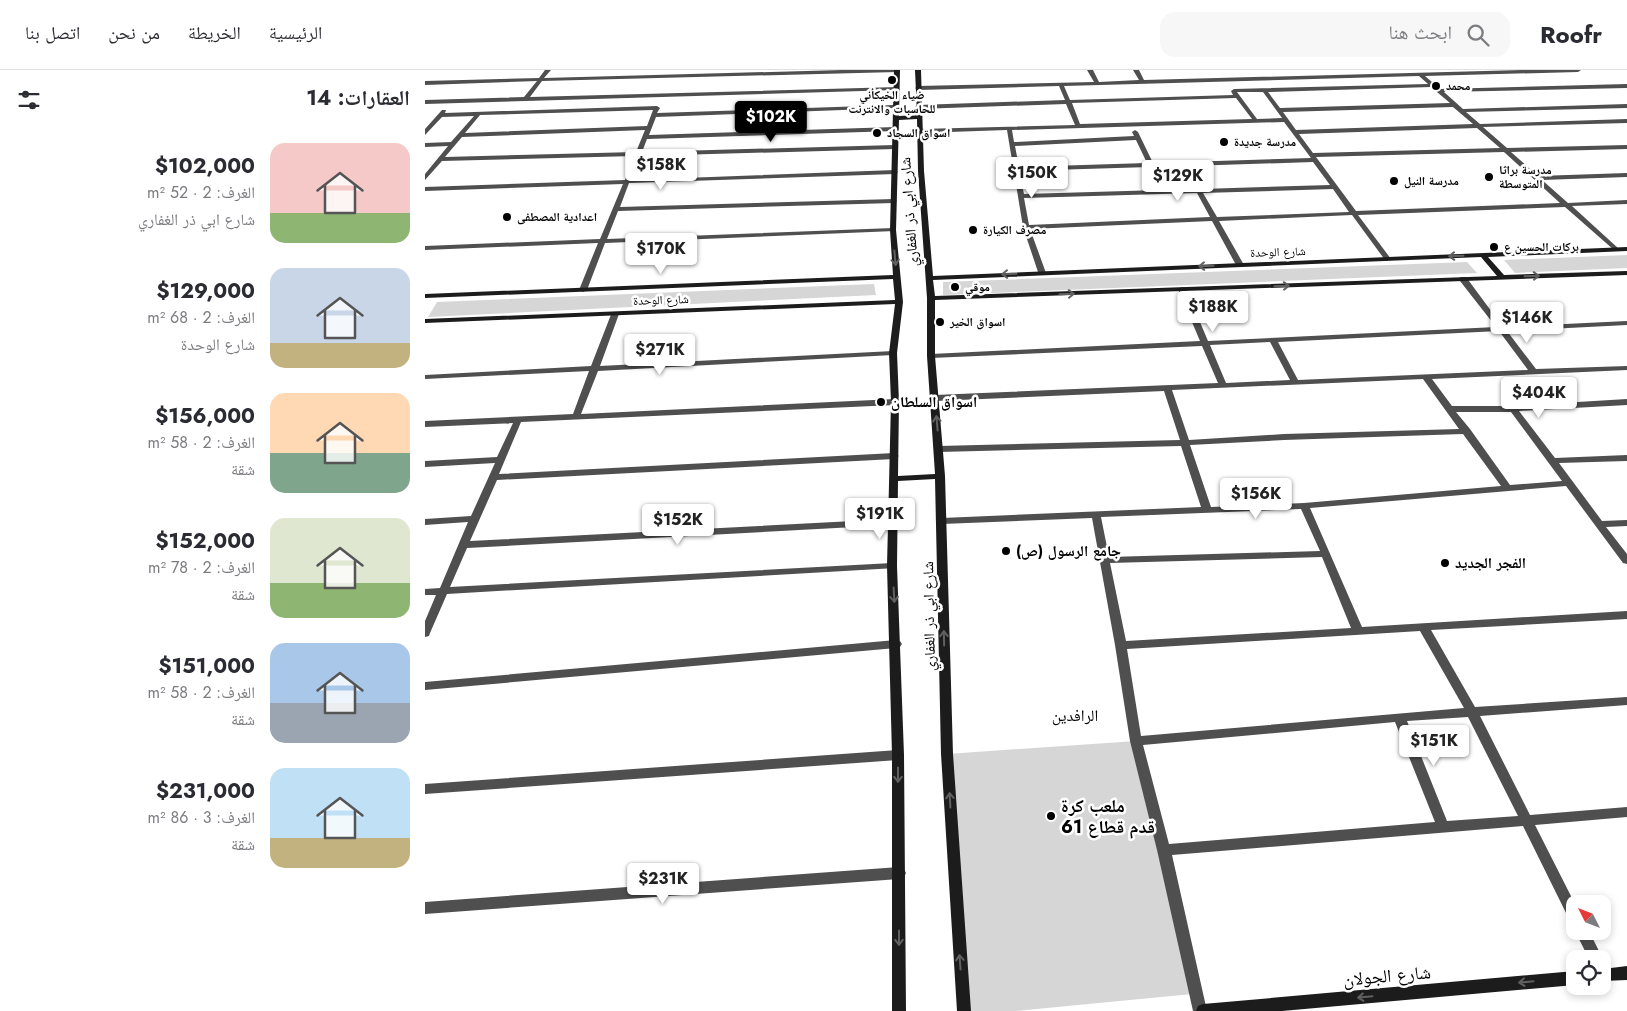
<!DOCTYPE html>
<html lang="ar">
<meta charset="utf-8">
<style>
body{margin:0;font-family:Jost,"Noto Naskh Arabic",sans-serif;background:#f7f7f7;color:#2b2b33;direction:rtl;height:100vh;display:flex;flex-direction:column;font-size:19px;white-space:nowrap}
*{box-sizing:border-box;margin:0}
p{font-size:16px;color:#7c7c81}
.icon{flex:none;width:28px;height:28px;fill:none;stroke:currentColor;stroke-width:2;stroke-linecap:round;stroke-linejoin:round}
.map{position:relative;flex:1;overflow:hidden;direction:ltr}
.side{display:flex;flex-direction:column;background:#fff;width:425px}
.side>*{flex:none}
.needle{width:32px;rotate:312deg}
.tools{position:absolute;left:1141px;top:825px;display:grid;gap:10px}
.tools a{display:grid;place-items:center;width:45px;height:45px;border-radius:10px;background:#fff;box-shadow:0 2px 8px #0003;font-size:25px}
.price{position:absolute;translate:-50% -42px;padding:0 11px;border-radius:5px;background:#fff;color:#222;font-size:16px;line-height:32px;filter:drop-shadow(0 1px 2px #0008)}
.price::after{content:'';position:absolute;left:50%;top:30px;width:15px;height:11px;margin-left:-8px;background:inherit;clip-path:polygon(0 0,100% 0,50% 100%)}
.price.on{background:#000;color:#fff}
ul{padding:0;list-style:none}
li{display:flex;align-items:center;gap:15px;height:125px;padding:0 15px}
li span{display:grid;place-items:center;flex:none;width:140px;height:100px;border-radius:15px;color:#555}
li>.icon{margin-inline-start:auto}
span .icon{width:60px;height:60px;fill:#fffc;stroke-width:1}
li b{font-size:21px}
h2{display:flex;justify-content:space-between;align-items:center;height:60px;padding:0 15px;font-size:21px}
header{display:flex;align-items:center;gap:30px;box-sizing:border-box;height:70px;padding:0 25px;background:#fff;border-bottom:1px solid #e1e1e2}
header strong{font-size:24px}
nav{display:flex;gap:28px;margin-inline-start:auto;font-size:18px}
.search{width:350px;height:45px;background:#f7f7f7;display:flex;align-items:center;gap:12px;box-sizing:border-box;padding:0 18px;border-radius:15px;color:#7c7c81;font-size:19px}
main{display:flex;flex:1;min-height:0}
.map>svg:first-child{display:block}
.green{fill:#d6d6d6}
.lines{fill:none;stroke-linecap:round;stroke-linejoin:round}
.street{fill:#4f4f4f;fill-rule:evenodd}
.secondary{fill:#1c1c1c;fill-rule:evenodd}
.oneway{stroke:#606060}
.poi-dot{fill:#000;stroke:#fff;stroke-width:2}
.labels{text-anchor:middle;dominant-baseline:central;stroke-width:5;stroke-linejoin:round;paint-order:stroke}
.far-poi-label{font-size:12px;font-weight:bold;fill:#000;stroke:#fff;text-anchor:start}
.far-street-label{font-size:12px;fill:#000;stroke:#fff}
.street-label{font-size:15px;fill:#000;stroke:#fff}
.poi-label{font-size:15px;font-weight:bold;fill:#000;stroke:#fff;text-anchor:start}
.neighbourhood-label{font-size:16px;fill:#000;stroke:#fff}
.near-poi-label{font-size:18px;font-weight:bold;fill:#000;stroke:#fff;text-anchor:start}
.near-street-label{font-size:18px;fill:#000;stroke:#fff}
</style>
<header>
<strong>Roofr</strong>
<div class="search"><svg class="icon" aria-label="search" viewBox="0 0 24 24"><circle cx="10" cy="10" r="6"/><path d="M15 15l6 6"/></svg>ابحث هنا</div>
<nav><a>الرئيسية</a><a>الخريطة</a><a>من نحن</a><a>اتصل بنا</a></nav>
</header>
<main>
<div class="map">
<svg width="1202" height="941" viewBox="0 0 1202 941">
<rect width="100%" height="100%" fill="#fff"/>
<path class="green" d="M1202,185v13l-112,5 -11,-13z
M1042,192l10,11 -534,22v-13z
M449,214l2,11 -448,22 9,-15z
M711,671l56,253 -177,17h-51l-17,-257z"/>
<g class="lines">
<path class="street" d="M120,0h6l-7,8 298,-8h58l-3,2 -355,9 -12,16 368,-10v2l-2,1 -471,14v-4l99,-3 13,-16 -112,4v-4l114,-3z
M662,0h6l6,12 40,-2 -6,-10h6l5,10 378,-10h59l-3,2 -153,4 15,13 187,-5v4l-183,4 19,17 164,-5v4l-161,4 14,12 147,-5v4l-144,4 24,21 120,-3v4l-116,3 27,24 89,-3v4l-85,3 26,23 59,-3v4l-55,2 47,43 -5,1 -49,-43 -207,8 33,44 -4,2 -2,-1 -33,-45 -133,6 25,44 -4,2 -4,-2 -24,-44 -182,8 16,44 -7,2 -16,-48 -16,-97 -87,3 -3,-2 3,-2 155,-4 -9,-21 -148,5 -3,-2 3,-2 147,-5 -6,-14 -141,4 -3,-2 3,-2 176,-4zM994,6l9,8 -194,5 -3,2 2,4 -163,5 -6,-14zM1006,17l19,16 -170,5 -12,-16zM812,22h26l19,26 -25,1zM811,28l16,21 -172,5 -8,-21zM1028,37l20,17 -177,6 -13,-18zM859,52l27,36 -158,5 -15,-31 -3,-2 -3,2 2,4 -120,6 -2,-12zM1052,58l23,20 -187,5 -14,-19zM711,70l11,23 -128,4 -4,-21zM1079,82l56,51 -204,8 -40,-54zM888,92l17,23 -129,4 -13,-23zM757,96l13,23 -171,5 -5,-23zM908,119l16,23 -132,5 -14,-24zM772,123l13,24 -181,8 -5,-27z
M469,35l3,2 -1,1 -240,9 -7,18 246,-8 3,2 -3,2 -248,8 -5,13 253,-7 3,2 -3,2 -254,7 -10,24 264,-10 3,2 -3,2 -266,9 -9,24 274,-8 3,2 -3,2 -276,8 -11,28 286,-11 3,2 -1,1 -290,12 -18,47 -4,2 -4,-2 19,-47 -173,7v-4l175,-7 23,-55 -198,7v-4l200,-7 10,-24 -193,5 -17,19v-6l23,-28 -23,1v-4l26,-1 23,-26 -32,1 -17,18v-6l17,-19h4l-1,3 212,-7 3,2 -3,5zM228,40l-6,16 -182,7 15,-18zM220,60l-9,22 -191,5 17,-20z
M1035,207h6l37,50 124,-6v4l-120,6 29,38 91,-3v4l-195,9 20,27h61l114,-7v6l-108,6 36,47 72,-3v6l-68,2 43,58 25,-1v6l-21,1 21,27v10l-4,-1 -57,-77 -256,22 52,119 265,-16v8l-196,11 44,77 152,-10v8l-147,11 50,99 97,-8v10l-92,8 40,79v19l-5,-2 -47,-95 -351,29 35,156h-14l-36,-161 -27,-109 -15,-96 -23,-127 -150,6 -5,-3 5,-3 259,-11 -20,-61 -242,6 -5,-3 5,-3 241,-6 -16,-49 -229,10 -4,-3 4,-3 283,-12 -16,-37 -271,12 -4,-2 4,-2 269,-13 -22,-52 4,-2 4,2 22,52 288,-14 -36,-46zM1074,261l29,39 -230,10 -20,-38zM845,272l20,38 -64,3 -16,-38zM998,309l36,50 -175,5 -95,6 -17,-50zM1031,342h55l51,69 -52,4 -40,-56zM1038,364l38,52 -197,17 -93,4 -21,-62 94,-5zM876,439l19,42 -211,6 -8,-40zM897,487l29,71 -225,13 -16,-78zM995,561l44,77 -323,28 -14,-87zM1043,647l50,99 -71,5 -40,-100zM970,652l40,100 -266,22 -26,-99z
M187,242h6l1,2 -19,52 293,-15 4,2 -4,2 -295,16 -17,43 314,-15 4,3 -4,3 -374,17 -22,52 395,-21 5,3 -5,3 -397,21 -27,61 422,-22 5,3 -5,3 -425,23 -17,39 442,-24 5,3 -1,2 -449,26 -17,39 -1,3 -4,1v-16l11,-26h-11v-6l15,-1 28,-66 -43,3v-6l46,-3 24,-53 -70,4v-6l72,-4 16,-34 -88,4v-6l148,-7 16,-43 -164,8v-4l166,-9z
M471,570l4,1 2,3 -2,3 -4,1 -471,42v-8z
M473,680l4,2 2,3 -2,3 -4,2 -473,34v-10z
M474,797l5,2 2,4 -2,4 -5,2 -474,35v-12z
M1150,861h14l14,28v2v-2h-14z"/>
<path class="secondary" d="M469,0h6l-1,46 18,-1 -2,-45h6l3,101 9,105 694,-29v4l-139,6 16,18 123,-4v4l-692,25v56l10,120 8,278 18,257h-14l-16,-257 -6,-275 -37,2 -1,85 7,189 2,256h-14v-256l-5,-189 4,-164 -2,-49 6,-49 -470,19v-4l470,-19 -2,-21 -468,19v-4l468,-19 -3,-45zM492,49l1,52 9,127v58l8,118 -37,2 1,-74 -2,-49 6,-51 -7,-72 3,-110zM1056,187l16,19 -562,20 -2,-16z
M1202,896v14l-24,1v-12z
M1150,901v14l-293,26h-86l2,-5 5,-2z"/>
</g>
<defs><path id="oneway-shaft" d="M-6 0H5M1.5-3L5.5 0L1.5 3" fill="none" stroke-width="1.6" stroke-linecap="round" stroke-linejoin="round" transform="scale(1.25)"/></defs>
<g class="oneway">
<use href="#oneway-shaft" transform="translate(1031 186) rotate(178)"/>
<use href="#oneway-shaft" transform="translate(470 188) rotate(85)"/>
<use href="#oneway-shaft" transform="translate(781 196) rotate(178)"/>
<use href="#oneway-shaft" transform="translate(584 204) rotate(178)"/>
<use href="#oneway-shaft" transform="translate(1107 206) rotate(-2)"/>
<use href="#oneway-shaft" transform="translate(857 216) rotate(-2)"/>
<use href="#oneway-shaft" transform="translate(642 224) rotate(-2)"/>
<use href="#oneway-shaft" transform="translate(512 353) rotate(-95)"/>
<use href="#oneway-shaft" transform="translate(469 525) rotate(87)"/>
<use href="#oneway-shaft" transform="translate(519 568) rotate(-91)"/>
<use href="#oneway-shaft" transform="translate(473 705) rotate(90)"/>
<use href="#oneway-shaft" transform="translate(525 730) rotate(-93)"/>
<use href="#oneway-shaft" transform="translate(474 868) rotate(90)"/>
<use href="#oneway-shaft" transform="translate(535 892) rotate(-94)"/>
<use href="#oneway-shaft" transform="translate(1101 912) rotate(175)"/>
<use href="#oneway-shaft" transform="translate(940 927) rotate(175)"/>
</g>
<g class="poi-dot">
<circle cx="467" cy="10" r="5"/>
<circle cx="1011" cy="16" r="5"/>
<circle cx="452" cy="63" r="5"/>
<circle cx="799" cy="72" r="5"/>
<circle cx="1064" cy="107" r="5"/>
<circle cx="969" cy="111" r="5"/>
<circle cx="82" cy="147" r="5"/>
<circle cx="548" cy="160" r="5"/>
<circle cx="1069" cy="177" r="5"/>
<circle cx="530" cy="217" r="5"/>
<circle cx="515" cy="252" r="5"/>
<circle cx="456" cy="332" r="5"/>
<circle cx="581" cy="481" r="5"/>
<circle cx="1020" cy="493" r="5"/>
<circle cx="626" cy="746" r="5"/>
</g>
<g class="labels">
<g class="far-poi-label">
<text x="1021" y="16">محمد</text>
<text x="467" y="25" text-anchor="middle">ضياء الخيكأني<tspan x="467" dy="14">للحاسبات والانترنت</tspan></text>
<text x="462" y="63">اسواق السجاد</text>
<text x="809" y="72">مدرسة جديدة</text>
<text x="1074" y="100">مدرسة براثا<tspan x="1074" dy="14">المتوسطة</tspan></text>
<text x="979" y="111">مدرسة النيل</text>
<text x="92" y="147">اعدادية المصطفى</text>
<text x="558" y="160">مصرف الكيارة</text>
<text x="1079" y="177">بركات الحسين ع</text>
<text x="540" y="217">موقي</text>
<text x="525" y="252">اسواق الخير</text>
</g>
<g class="far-street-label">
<text transform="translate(853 182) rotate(-2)">شارع الوحدة</text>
<text transform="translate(236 230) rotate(-2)">شارع الوحدة</text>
</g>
<g class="street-label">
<text transform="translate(484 142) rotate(-94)">شارع ابي ذر الغفاري</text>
<text transform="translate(504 546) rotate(-91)">شارع ابي ذر الغفاري</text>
</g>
<g class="poi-label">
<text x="466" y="332">اسواق السلطان</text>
<text x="591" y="481">جامع الرسول (ص)</text>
<text x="1030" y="493">الفجر الجديد</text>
</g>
<g class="neighbourhood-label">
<text x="650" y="645">الرافدين</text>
</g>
<g class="near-poi-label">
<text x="636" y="736">ملعب كرة<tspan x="636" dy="21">قدم قطاع 61</tspan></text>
</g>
<g class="near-street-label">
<text transform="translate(962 906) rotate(-5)">شارع الجولان</text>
</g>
</g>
</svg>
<div class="tools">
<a><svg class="needle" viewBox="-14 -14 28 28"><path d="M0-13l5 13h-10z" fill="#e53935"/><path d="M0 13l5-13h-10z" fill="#7c7c81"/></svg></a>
<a><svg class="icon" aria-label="locate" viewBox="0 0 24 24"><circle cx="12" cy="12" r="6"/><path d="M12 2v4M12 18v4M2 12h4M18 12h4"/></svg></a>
</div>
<b class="price on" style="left:346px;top:73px">$102K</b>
<b class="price" style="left:236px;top:121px">$158K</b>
<b class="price" style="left:607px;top:129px">$150K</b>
<b class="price" style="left:753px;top:132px">$129K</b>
<b class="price" style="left:236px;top:205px">$170K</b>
<b class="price" style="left:788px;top:263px">$188K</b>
<b class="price" style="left:1102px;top:274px">$146K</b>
<b class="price" style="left:235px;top:306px">$271K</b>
<b class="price" style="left:1114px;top:349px">$404K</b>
<b class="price" style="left:831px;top:450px">$156K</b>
<b class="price" style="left:455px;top:470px">$191K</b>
<b class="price" style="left:253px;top:476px">$152K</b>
<b class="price" style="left:1009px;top:697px">$151K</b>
<b class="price" style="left:238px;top:835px">$231K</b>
</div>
<section class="side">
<h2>العقارات: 14<svg class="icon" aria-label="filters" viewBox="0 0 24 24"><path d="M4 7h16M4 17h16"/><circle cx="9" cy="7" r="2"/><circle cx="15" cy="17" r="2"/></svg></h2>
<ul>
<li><span style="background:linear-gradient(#f6c9c9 70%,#8fb573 0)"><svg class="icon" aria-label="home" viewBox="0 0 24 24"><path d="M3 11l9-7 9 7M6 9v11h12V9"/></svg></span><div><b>$102,000</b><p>الغرف: 2 · 52 m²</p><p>شارع ابي ذر الغفاري</p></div></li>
<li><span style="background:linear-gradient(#c9d6e8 75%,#c2b280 0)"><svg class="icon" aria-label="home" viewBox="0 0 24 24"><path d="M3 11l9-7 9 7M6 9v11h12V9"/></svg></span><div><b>$129,000</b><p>الغرف: 2 · 68 m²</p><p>شارع الوحدة</p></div></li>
<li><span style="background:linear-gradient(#ffd9b3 60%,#7fa58c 0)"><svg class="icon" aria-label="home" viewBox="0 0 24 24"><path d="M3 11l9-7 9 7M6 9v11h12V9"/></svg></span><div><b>$156,000</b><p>الغرف: 2 · 58 m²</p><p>شقة</p></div></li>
<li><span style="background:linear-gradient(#dfe7d0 65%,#8fb573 0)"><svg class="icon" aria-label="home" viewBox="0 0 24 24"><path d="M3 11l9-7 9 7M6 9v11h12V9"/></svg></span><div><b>$152,000</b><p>الغرف: 2 · 78 m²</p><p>شقة</p></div></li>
<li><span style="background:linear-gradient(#a9c7e8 60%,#9aa5b1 0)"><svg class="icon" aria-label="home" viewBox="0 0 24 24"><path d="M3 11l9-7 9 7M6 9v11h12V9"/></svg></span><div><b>$151,000</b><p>الغرف: 2 · 58 m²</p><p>شقة</p></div></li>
<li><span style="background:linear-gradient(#bfe0f5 70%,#c2b280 0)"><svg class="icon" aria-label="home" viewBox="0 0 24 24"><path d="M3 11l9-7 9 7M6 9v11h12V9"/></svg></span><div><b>$231,000</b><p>الغرف: 3 · 86 m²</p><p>شقة</p></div></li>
</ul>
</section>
</main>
